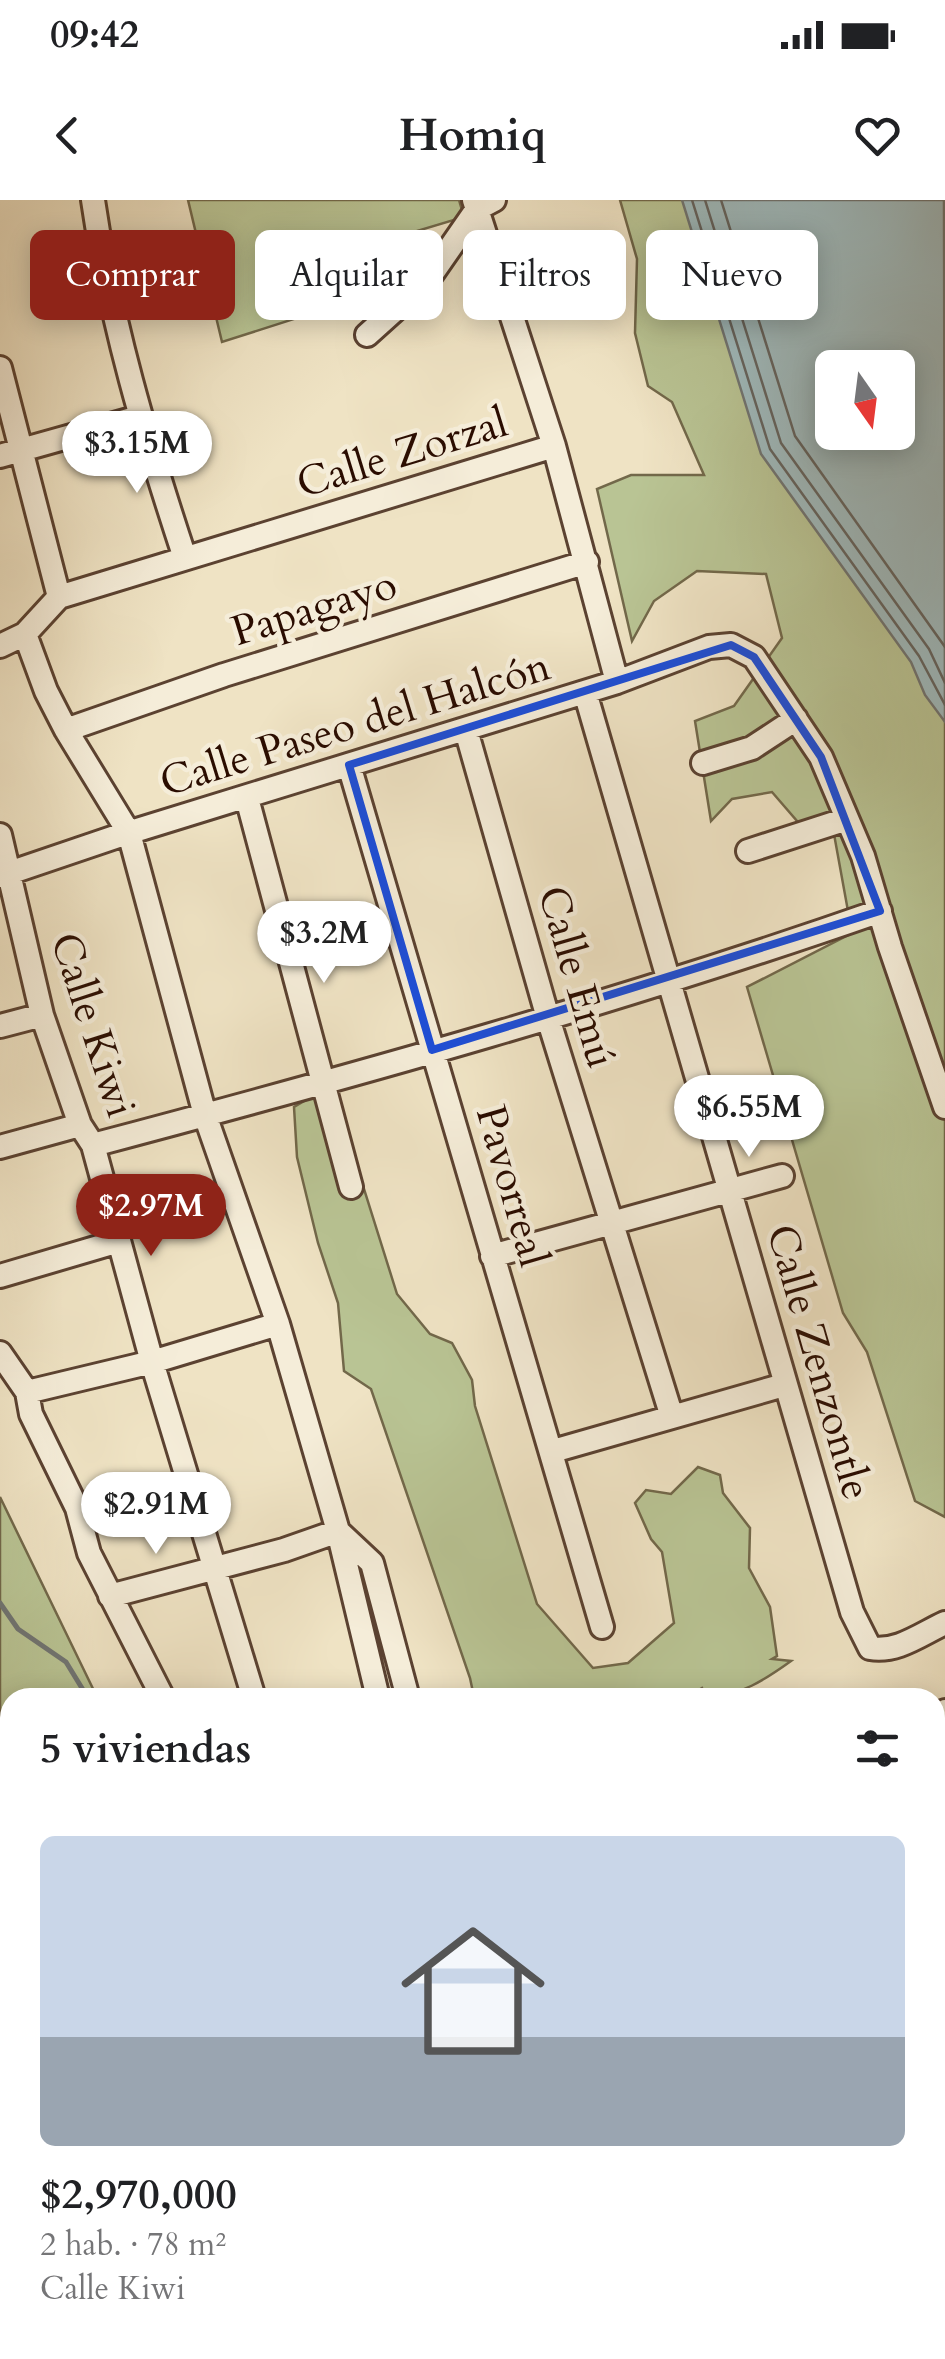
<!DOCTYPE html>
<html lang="es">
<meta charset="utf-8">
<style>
body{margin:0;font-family:Cardo,serif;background:#f6f6f6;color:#202124;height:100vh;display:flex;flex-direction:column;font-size:38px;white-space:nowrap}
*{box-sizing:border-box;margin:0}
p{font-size:32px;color:#757577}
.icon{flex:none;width:55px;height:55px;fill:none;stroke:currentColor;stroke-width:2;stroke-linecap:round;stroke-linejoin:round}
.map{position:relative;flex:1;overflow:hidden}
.panel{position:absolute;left:0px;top:1488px;width:945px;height:672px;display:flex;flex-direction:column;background:#fff;border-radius:30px 30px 0 0;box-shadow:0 5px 25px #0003}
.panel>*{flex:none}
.banner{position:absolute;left:30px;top:30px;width:885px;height:90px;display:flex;gap:20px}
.needle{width:65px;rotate:166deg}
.buttons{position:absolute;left:815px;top:150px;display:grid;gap:20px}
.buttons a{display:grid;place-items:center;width:100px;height:100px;border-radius:15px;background:#fff;box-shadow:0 5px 25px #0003;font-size:50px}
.price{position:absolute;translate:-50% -85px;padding:0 22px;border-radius:35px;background:#fff;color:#222;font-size:32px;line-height:65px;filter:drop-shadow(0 2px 5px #0008)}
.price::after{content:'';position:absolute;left:50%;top:60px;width:30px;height:22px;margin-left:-15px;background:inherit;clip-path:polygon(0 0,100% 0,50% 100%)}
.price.selected{background:#8f2418;color:#fff}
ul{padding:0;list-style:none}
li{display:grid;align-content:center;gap:20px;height:530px;padding:0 40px}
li+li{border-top:2px solid #e0e0e0}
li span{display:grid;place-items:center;height:310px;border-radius:15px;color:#555}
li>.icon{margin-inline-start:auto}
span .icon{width:180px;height:180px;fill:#fffc;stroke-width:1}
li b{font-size:42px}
h2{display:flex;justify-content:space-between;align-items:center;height:120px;padding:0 40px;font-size:42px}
.tag{padding:0 35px;border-radius:15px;background:#fff;box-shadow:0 5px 25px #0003;font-size:35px;line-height:90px}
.tag.selected{background:#8f2418;color:#fff}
.status{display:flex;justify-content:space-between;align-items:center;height:70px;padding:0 50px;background:#fff;direction:ltr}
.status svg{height:28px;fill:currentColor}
header{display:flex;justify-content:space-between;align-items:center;height:130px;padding:0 40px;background:#fff;font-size:45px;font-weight:600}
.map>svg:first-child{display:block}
.green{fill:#b9c494;stroke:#72684a;stroke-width:2.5;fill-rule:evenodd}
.water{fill:#9fbbbf;stroke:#707573;stroke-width:2.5;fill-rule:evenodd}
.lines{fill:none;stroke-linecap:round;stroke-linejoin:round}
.shore{stroke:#646460;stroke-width:2.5}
.stream{stroke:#707573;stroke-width:5}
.minor-casing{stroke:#5b4231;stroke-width:28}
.path{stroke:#2a0c00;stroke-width:2.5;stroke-dasharray:8 5;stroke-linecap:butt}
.minor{stroke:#f5edd9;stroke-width:22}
.marked{fill:none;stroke:#1d4ed8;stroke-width:8;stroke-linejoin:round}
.labels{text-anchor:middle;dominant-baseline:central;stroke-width:9;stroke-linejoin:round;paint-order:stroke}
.street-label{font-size:42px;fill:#2a0c00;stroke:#f5edd9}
</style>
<div class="status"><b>09:42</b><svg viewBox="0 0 49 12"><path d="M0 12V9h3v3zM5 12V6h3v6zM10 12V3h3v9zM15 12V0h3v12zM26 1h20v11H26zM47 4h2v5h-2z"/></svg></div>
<header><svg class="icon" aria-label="back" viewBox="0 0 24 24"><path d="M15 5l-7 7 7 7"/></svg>Homiq<svg class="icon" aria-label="heart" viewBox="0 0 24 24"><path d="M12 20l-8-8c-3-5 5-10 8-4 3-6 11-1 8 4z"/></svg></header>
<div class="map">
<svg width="945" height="2159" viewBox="0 0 945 2159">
<rect width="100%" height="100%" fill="#efe3c4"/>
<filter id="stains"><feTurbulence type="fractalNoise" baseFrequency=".002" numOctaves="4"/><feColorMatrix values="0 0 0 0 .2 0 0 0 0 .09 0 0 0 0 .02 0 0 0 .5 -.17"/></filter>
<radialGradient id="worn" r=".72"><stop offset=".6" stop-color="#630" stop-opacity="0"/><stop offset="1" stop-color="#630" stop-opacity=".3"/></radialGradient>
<path class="green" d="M188,0h271l5,17 -104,31 12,46 -150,48z
M620,0h325v1317l-30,-16 -48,-149 -24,-39 -96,-326 105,-54 -18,-99 -30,-5 -32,-37 -40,7 -21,22 -16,-100 39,-15 48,-68 -16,-64 -69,-3 -43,30 -22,40 -35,-152 34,-14h73l-32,-73 -24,-16 -13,-53 2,-74zM832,168h66v64h-66z
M318,893l24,26 55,175 33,40 22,9 20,37 3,26 62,198 56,64 35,-5 46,-40 -12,-71 -11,-13 -16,-36 11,-13 25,4 27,-27 22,8 3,18 27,35 -1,40 21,39 7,49 -5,3 19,2c-25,18 -52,36 -84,36l-5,-9 -16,10 -212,-1 -4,-19 -99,-289 -27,-18 -6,-68 -20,-60 -21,-86 -3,-50z
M0,1297l97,200 -87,1v414l-10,4z"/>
<path class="water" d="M682,0h262l1,522 -20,-27 -14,-33 -150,-208zM832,168h66v64h-66z
M257,2150h650l2,9h-649z"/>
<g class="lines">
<path class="shore" d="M692,0l78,249 149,207 26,49
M705,0l76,243 148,206 16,34
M721,0l74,236 150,211"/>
<path class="stream" d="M0,1403l18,26 48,33 22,36"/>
<g class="minor-casing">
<path id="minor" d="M93,0c18,123 53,240 92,358
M474,0l80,246 63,236
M367,135l60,-54 50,-72 17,-9
M0,168l59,229
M0,256l139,-39
M25,434l21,57 20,39 63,103 76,282 73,209 60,207 40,167
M0,446l25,-12 34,-37 495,-151
M585,492l267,920 18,36c27,5 51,-14 75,-25
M66,530l158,-55 363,-113
M466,530l82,288 124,399
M703,563l49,-15 44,-29
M349,565l253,862
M247,598l104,389
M0,635l42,180 38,110 13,20 59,217 102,336
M748,651l99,-32
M0,676l121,-41 496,-153 92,-35 22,-2 23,12 67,100 42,99 27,91 55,160
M0,826l42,-11
M93,945c264,-70 529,-144 787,-234
M0,947l80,-22
M492,1056l290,-80
M0,1076l119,-35
M0,1153l27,39 4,22 46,94 12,45 74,145
M27,1192l125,-30 126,-38
M553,1251l231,-66
M340,1333l32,30 36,135
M110,1396l174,-46 54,-19
M935,1516l10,-5
M935,1637l10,19
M935,1844l10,19
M935,1894l10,3
M0,1978l10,-6
M935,2007l10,4
M935,2098l10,5
M243,2150l2,9
M106,2159l8,-9"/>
</g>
<path class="path" d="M935,2065l10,7"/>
<use href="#minor" class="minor"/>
</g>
<path class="marked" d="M731,445l23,12 67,100 59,154 -448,139 -83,-285z"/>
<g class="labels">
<g class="street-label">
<text transform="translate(402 253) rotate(-17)">Calle Zorzal</text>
<text transform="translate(314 408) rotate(-17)">Papagayo</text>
<text transform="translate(355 524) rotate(-17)">Calle Paseo del Halcón</text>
<text transform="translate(577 777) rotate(74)">Calle Emú</text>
<text transform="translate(93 825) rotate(72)">Calle Kiwi</text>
<text transform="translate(512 986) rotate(74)">Pavorreal</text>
<text transform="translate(819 1162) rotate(74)">Calle Zenzontle</text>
</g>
</g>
<rect width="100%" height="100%" filter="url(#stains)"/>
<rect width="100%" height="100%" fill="url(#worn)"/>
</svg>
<div class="buttons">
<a><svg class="needle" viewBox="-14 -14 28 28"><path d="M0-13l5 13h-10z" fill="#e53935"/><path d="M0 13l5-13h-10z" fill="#757577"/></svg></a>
</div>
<b class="price" style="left:137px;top:296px">$3.15M</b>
<b class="price" style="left:324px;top:786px">$3.2M</b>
<b class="price" style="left:749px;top:960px">$6.55M</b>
<b class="price selected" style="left:151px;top:1059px">$2.97M</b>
<b class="price" style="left:156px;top:1357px">$2.91M</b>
<div class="banner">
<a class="tag selected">Comprar</a>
<a class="tag">Alquilar</a>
<a class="tag">Filtros</a>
<a class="tag">Nuevo</a>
</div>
<section class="panel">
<h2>5 viviendas<svg class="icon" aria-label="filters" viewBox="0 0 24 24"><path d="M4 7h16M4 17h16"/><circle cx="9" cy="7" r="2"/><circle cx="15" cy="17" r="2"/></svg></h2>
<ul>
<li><span style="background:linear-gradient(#c9d6e8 65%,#9aa5b1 0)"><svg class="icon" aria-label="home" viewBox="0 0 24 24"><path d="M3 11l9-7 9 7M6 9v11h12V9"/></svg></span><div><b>$2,970,000</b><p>2 hab. · 78 m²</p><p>Calle Kiwi</p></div></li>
</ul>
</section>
</div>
